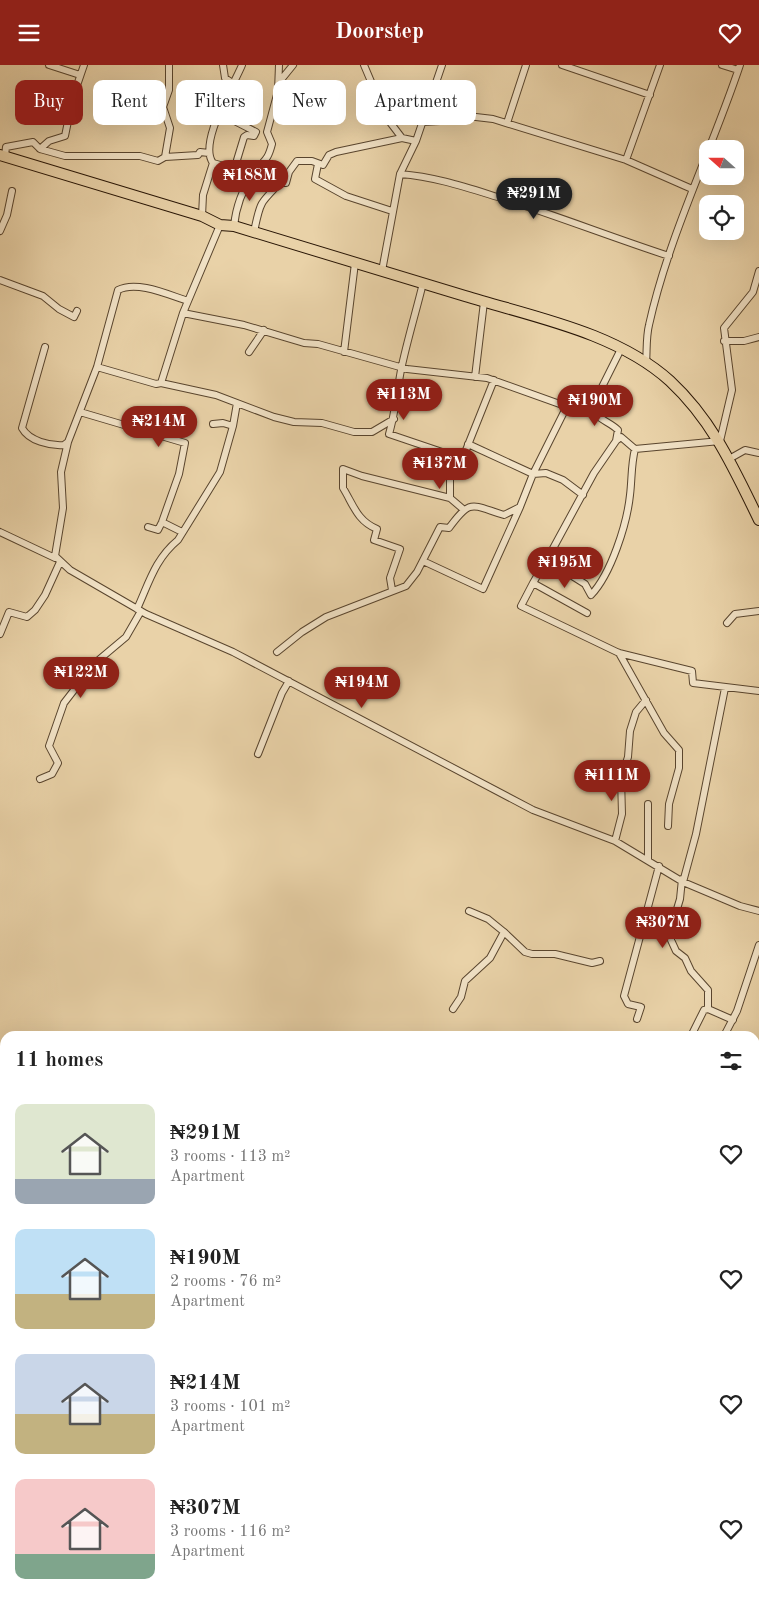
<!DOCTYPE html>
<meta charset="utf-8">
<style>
body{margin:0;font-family:"Old Standard TT",serif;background:#f6f6f6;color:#222;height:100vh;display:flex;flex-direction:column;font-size:19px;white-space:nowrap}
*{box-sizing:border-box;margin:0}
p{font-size:16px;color:#767676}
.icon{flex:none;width:28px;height:28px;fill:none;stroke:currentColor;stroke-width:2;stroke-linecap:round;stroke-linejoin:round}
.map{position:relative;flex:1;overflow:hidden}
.drawer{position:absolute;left:0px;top:966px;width:760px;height:571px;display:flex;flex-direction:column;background:#fff;border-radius:15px 15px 0 0;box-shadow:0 5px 20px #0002}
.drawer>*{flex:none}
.guide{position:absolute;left:15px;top:15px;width:500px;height:45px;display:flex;gap:10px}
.needle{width:32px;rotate:291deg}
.buttons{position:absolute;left:699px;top:75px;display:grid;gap:10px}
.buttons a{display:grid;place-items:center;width:45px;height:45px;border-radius:10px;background:#fff;box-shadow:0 5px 20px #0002;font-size:25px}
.price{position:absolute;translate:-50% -42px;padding:0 11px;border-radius:18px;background:#8f2418;color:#fff;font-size:16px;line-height:32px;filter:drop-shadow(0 1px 2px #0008)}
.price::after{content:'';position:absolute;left:50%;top:30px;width:15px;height:11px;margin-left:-8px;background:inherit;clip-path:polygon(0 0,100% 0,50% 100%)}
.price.selected{background:#222;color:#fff}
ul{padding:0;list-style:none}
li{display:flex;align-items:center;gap:15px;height:125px;padding:0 15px}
li span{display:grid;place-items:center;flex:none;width:140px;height:100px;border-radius:10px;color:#555}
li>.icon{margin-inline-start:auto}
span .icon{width:60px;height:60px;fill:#fffc;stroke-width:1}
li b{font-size:21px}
h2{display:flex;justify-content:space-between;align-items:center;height:60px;padding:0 15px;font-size:21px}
.chip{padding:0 18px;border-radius:10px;background:#fff;box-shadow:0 5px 20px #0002;font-size:18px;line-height:45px}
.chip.selected{background:#8f2418;color:#fff}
header{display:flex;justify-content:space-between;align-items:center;height:65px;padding:0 15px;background:#8f2418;color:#fff;font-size:22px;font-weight:800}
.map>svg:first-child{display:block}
.water{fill:#9cb5b3;stroke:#6e756e}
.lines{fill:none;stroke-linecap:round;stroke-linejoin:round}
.minor-casing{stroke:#59452e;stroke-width:8}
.trunk-casing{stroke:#291606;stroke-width:12}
.minor{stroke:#f1e2c6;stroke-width:6}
.trunk{stroke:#e9d2a8;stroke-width:10}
</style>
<header><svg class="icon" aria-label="menu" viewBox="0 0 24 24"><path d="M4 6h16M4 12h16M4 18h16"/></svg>Doorstep<svg class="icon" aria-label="heart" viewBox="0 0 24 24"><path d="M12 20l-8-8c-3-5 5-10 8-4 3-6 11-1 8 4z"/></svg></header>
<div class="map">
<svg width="759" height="1537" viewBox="0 0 759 1537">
<rect width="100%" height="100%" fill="#e9d2a8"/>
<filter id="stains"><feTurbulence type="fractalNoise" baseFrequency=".004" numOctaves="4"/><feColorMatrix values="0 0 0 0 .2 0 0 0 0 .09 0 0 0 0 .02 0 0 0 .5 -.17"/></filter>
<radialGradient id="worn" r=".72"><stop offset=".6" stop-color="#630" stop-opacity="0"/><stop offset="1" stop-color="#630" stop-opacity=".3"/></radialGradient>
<path class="water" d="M759,1425v61l-4,1v-51z
M5,1529v3l49,1 -11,4h-43v-5z"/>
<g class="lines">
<g class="minor-casing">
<path id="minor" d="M49,0l31,10
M223,0l2,13 9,6
M364,0l22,52 16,21 14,3
M562,0l88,30
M722,0l16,5
M280,16l13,-16
M221,49l35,18 -2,4 -7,-1 -3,2 -7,23 1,10
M423,57l17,-1 19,-6 34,4 133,41 66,29
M507,58l19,-58
M40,84l25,7h75l18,5 7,-4 33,-2 2,-3 9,1
M5,91l1,-9 27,-5 7,7 9,-8 16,-5 8,-39 11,-32
M165,92l5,-29 -7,-21 6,-17v-25
M626,95l34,-95
M213,98l40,11
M318,99l-3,15 31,17 46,15
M400,109c37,3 68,14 104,25 56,18 110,39 165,57
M202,151l1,-21 10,-32c-15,-20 20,-76 29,-98
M234,161c2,-20 8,-36 19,-52 11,-15 14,-11 19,-30l-5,-12 11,-41 1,-26
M0,166l7,-16 5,-24
M254,167c6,-29 5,-28 26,-49h6l3,-11 8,-11h15l11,4 6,-10 7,-3 66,-14
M382,206l18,-97 16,-33 26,-76
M0,215l43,16 16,13 15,8 3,-6
M423,218c-7,29 -16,58 -22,87 -4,21 -6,44 -12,64l65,22 9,-2 3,-4 28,-70
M183,248l61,12 60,18 14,1 89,25 80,9 95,34 9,-3 30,-60
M724,276h20l15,-4
M45,282l-23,81c7,13 28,18 42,17l4,-3 29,-75 21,-77c19,-10 51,5 70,11
M249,287l15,-22
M344,287l11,-89
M646,299c1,-13 0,-27 3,-39 20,-90 62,-173 91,-260
M97,302l59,17 5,-1 22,-70 37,-88
M475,312l9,-75
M161,318l55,12 58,22 20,5 28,1 32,9h18l22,-13
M591,344c6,10 19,13 27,21l-2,11 -22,32 -44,81v8l35,22 6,11c20,-21 36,-71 39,-100 2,-16 1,-30 5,-46l85,-8 12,-51 -8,-62 29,-36 6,-21
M80,347l105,31 -6,31 -17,48 -4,8 -10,-3
M233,361l4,-23
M616,376l5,-4 14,12
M68,377l-7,30 2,36 -8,48 15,14 76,44 87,38 300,158 82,31 68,41 57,24 19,5
M468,379l65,30 13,-1 17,7 20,15
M450,390v43l13,11
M729,394l16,-9 14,3
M162,457l20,10
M0,467l55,26
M423,496l60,28 37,-82
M550,497l-6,2 -11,19 54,30
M533,518l-12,23 98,47 73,18 1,12 66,8
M392,525l-2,-12 10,-29 -26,-9 3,-11c-20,-8 -24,-25 -34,-41v-19l19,7 88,22
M137,544c12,-26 18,-50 41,-69l42,-68 13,-46 -10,-3 -10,1
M727,558l8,-9 24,-3
M0,569l9,-22 18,5 8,-7 10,-15 15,-33
M277,587l25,-20 24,-15 80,-31 11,-14 23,-45 9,1c22,-30 22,-23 55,-13l16,-8 13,-33 34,-68
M619,588l45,80 15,17v18l-10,36 -1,22
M258,689l24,-61 7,-12
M623,703l23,7
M40,714l12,-5 6,-11 -9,-17 15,-43 31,-40 31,-26 15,-26
M648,739v55
M615,776l7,-27 -1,-36 7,-21 2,-26 6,-19 10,-12
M682,814l-2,20 -9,30v11l5,11 9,7 6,13 17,19v19l-4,1 -13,26
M683,817l13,-48 29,-146
M504,867l21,20 7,2h23l37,9 8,-2
M453,944l8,-12 4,-16 25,-23 14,-26 -16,-13 -19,-8
M708,944l25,11
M637,954l4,-12 -13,-3 -4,-8 35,-130
M724,971l13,-25 22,-66
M755,1020l4,-1
M0,1193h5
M95,1537l8,-5
M206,1537v-5
M382,1537l1,-5"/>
</g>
<g class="trunk-casing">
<path id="trunk" d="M0,90l202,61 18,9 14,1c77,24 154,47 231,70 68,21 151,36 205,85 43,40 64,88 89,139"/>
</g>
<use href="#minor" class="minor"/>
<use href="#trunk" class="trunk"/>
</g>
<rect width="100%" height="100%" filter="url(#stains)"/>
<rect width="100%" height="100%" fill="url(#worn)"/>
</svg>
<div class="buttons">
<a><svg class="needle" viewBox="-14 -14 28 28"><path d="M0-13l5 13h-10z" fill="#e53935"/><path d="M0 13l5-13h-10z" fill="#767676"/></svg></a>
<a><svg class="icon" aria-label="locate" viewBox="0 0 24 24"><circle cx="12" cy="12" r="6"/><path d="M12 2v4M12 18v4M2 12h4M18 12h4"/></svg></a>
</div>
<b class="price" style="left:250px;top:137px">₦188M</b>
<b class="price selected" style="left:534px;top:155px">₦291M</b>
<b class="price" style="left:404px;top:356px">₦113M</b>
<b class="price" style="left:595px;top:362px">₦190M</b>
<b class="price" style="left:159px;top:383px">₦214M</b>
<b class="price" style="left:440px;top:425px">₦137M</b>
<b class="price" style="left:565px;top:524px">₦195M</b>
<b class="price" style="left:81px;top:634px">₦122M</b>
<b class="price" style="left:362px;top:644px">₦194M</b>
<b class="price" style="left:612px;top:737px">₦111M</b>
<b class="price" style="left:663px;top:884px">₦307M</b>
<div class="guide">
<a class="chip selected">Buy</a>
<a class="chip">Rent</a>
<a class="chip">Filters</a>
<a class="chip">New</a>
<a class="chip">Apartment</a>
</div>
<section class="drawer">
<h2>11 homes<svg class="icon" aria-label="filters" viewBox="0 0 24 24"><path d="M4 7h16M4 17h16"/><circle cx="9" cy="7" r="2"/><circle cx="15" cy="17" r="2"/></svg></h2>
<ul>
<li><span style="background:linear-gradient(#dfe7d0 75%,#9aa5b1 0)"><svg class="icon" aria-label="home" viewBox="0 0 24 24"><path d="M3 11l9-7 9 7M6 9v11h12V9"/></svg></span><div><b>₦291M</b><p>3 rooms · 113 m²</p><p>Apartment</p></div><svg class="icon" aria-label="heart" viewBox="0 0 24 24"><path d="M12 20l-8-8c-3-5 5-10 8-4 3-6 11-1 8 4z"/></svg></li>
<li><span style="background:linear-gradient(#bfe0f5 65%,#c2b280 0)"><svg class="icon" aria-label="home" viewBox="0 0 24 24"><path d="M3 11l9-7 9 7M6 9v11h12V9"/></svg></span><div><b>₦190M</b><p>2 rooms · 76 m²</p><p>Apartment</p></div><svg class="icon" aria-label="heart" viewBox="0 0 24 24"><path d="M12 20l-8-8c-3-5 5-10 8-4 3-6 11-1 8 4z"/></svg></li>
<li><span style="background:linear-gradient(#c9d6e8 60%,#c2b280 0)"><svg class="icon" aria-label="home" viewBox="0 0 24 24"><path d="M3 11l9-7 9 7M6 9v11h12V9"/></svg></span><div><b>₦214M</b><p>3 rooms · 101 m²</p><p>Apartment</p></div><svg class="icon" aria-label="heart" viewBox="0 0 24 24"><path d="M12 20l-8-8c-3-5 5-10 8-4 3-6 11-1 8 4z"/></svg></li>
<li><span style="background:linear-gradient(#f6c9c9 75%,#7fa58c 0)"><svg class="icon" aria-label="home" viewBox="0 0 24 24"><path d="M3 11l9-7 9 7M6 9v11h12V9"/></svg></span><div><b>₦307M</b><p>3 rooms · 116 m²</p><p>Apartment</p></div><svg class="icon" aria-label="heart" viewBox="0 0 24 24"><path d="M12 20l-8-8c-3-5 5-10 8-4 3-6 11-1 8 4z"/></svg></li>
</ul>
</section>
</div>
